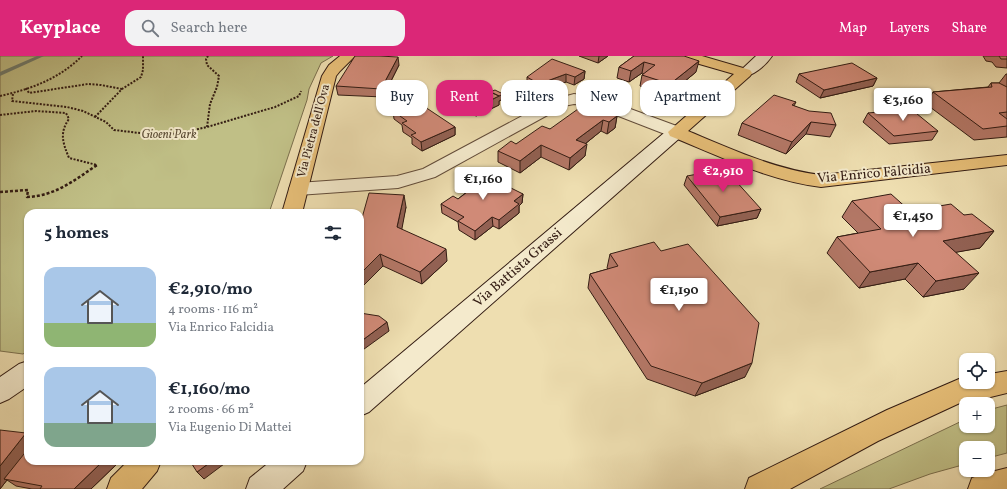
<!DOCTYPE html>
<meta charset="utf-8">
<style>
body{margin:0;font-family:Vollkorn,serif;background:#f2f2f3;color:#1f2937;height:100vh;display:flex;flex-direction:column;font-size:15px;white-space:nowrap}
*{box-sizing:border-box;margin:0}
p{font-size:13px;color:#747a83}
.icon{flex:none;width:22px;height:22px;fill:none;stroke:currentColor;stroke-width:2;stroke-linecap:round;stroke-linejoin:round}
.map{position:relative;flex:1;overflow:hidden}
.details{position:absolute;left:24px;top:153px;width:340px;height:256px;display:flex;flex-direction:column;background:#fff;border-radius:12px;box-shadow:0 1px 3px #0004}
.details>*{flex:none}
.guide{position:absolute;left:376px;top:24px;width:380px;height:36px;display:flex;gap:8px}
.buttons{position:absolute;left:959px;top:297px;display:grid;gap:8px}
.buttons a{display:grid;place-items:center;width:36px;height:36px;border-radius:8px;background:#fff;box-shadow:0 1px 3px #0004;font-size:20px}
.price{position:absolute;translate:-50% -34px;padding:0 9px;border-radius:4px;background:#fff;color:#222;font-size:13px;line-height:26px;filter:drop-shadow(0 1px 2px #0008)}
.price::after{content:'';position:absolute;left:50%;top:24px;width:12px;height:9px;margin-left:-6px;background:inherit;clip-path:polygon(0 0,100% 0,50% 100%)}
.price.active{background:#db2777;color:#fff}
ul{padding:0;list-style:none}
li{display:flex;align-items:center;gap:12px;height:100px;padding:0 20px}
li span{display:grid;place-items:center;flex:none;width:112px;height:80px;border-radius:12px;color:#555}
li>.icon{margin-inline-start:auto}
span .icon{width:48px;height:48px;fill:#fffc;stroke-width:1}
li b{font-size:17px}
h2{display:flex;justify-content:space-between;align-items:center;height:48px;padding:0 20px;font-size:17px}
.pill{padding:0 14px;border-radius:12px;background:#fff;box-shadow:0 1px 3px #0004;font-size:14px;line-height:36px}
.pill.active{background:#db2777;color:#fff}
header{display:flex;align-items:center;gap:24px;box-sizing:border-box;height:56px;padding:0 20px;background:#db2777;color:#fff}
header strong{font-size:19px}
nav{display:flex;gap:22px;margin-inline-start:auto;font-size:14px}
.search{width:280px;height:36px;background:#f2f2f3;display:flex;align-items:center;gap:10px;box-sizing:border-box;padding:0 14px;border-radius:12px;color:#747a83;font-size:15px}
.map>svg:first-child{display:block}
.green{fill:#c0bf86;stroke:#7a6e4c}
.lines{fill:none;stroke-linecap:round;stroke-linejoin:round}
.stream{fill:#707c6e;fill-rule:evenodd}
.minor-casing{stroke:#624c3a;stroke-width:2}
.secondary-casing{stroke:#331c13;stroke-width:2}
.primary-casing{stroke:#331c13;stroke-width:2}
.path-far1{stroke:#331c13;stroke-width:2;stroke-dasharray:2 1.5;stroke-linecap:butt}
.path{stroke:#331c13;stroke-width:2.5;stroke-dasharray:3 2;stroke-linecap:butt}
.minor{fill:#f4eacc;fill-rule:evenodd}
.secondary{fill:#f4eacc;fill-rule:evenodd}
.primary{fill:#e7bf78;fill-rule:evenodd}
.wall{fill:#b37766;stroke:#331c13}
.shaded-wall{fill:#926153;stroke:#331c13}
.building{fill:#d08a77;stroke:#331c13}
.labels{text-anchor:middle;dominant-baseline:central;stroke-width:4;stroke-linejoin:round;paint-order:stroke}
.far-street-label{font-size:12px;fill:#331c13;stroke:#f4eacc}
.far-park-label{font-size:12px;font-style:italic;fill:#5d4d36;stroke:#f4eacc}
.street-label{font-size:14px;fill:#331c13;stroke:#f4eacc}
</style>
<header>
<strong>Keyplace</strong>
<div class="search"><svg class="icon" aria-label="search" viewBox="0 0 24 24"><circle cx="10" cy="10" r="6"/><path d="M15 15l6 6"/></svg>Search here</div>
<nav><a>Map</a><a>Layers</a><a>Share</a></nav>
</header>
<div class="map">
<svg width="1007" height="433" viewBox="0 0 1007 433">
<rect width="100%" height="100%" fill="#eedeb0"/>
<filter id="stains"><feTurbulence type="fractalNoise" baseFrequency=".005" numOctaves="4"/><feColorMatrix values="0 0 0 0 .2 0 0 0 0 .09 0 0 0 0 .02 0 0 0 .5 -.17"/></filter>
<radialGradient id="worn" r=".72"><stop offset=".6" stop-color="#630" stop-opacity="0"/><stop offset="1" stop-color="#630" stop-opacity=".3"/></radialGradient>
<path class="green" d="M0,0h333l-12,7 -12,26 -2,11 -38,113h-241v138l-5,3 -23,-3z
M1007,349v48l-19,5v-10h-22v16l-36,10 -41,15h-69l146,-70v7h22v-16z"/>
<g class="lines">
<path class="stream" d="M37,0h7l-44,20v-4z"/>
<g class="minor-casing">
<path id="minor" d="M574,38l24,3 84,31 2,4 -2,4 -6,1 -6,-1 -80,-31 -16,-1 -10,2 -129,71 -37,11 -100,7 -7,-2 -2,-4 2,-4 7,-2 99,-7 26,-7 129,-69z"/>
</g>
<g class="secondary-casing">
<path id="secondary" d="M756,0h16c-6,9 -21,23 -32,20l-2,-3z
M676,71l6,1 2,4 -2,4 -313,276 -9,4v-28l310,-260z
M28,305v25l-19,13 -9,4v-26l19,-13z
M271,405h36l-4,10 -20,18h-37l4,-11z"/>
</g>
<g class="primary-casing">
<path id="primary" d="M340,0h15l-15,15 -4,5 -34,137h-20l40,-137 7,-11z
M680,0h22l48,14 2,3 -2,3 -62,55c43,18 86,38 133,44l186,-20v10l-186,22c-54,-7 -102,-31 -151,-51l-2,-4 66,-58 -52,-15z
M1007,315v22l-41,10 -4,-1 -84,39 -88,48h-45l4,-11 138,-68 79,-34v6h22v-9l2,1z
M128,405h33l-4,10 -15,18h-35l4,-11z
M1007,412v21h-39l4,-11 11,-4z"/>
</g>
<path class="path-far1" d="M26,32l3,5 59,-9 13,1 21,4
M13,38l-1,7 55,6 16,4 23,11 8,8 43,5 24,-2 26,-6 68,-20 24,-11 2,-5
M0,40c31,-7 59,-17 82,-40
M0,59l36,-4 30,2 3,6c-10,14 -6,24 0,39l28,7 -2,1
M95,61l27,-28 19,-12 2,-7v-14
M207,71l3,-23 7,-17 2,-11 -12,-11 -1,-6 2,-3"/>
<path class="path" d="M0,136l28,-2 -1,7c28,-1 48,-17 70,-32"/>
<use href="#minor" class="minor"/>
<use href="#secondary" class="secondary"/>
<use href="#primary" class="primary"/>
</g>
<path class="wall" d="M579,0h29l-10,7z
M634,0l62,16 -29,24 -27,-10 2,-11 2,-1 -2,-1 -13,9 -12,-4 2,-11z
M983,0h24v12l-11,-1 -4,-5 -6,-1z
M399,9l-16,32 -45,-2 -2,-9z
M585,15l-1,8 -10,6 -8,-3 -28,10 -11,-7v-8z
M799,18l78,4 -4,8 -53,12 -24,-16z
M1006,18h1v63l-33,3 -48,-36 7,-12 55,-5 3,-4h8z
M451,38l52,5 -4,2v4l-23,11 -24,-13z
M796,46l-2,4 42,19 -6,12 -24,-3 -20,20 -48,-19 4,-12z
M393,55l62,16v8l-33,16 -10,-7v-6l-9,-6 -1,-7 -8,-6z
M868,57l70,18 -6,9 -43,4 -26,-22z
M617,60l-2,12 -8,6 -6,-3 -16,13v12l-16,14 -28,-13 -21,16 -22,-11v-11l18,-7 34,-15z
M687,120l74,33 -4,9 -40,8 -33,-41z
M464,125l59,13 -1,9 -3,3v7l-20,16 -6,-3 -18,14 -16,-10 -1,-8 -16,-9 -1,-9 17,-5 10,-8 -3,-2z
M852,145l58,10 54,4 30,16 -14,17 -24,4 8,37 -41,8 -18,-18 -46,9 -32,-35 10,-16 21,-4 -16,-16z
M406,151l-5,22 46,32 -25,23 -39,-18 -23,23v-64z
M610,198l135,123 -50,19 -48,-17 -59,-91 2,-14 18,-5 -1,-1z
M0,374l28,31h92l-29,28h-59l-16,-3 -9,-6 -7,9z"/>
<path class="shaded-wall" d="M599,0h9l-10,7z
M398,1l1,8 -16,32 -2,-8z
M699,5l-3,11 -29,24 3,-12z
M644,6l-2,11 -13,9 2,-11z
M585,15l-1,8 -10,6 1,-8z
M566,18v8l-28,10 1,-8z
M877,22l-4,8 -53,12 4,-8z
M503,38v5l-4,2v4l-23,11 -1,-8z
M617,60l-2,12 -8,6 2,-12z
M603,64l-2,11 -26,21 1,-12z
M811,66l-5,12 -20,20 6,-12z
M455,71v8l-33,16 -1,-9z
M587,88l-2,12 -16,14 1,-12z
M541,89v12l-21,16v-12z
M523,138l-1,9 -3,3v7l-20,16v-9l15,-19z
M404,139l2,12 -6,32 -3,-12z
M761,153l-4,9 -40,8 3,-9z
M492,161l1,9 -18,14v-9z
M994,175l-14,17 -50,9 13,-16z
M446,193l1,12 -25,23 -2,-12z
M380,198l3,12 -23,23v-15z
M918,207l-13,16 -46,9 11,-16z
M979,217l-15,16 -41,8 13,-16z
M387,266l2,9 -29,21v-10z
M752,307l-7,14 -50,19 7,-13z
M26,377l2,2v17l-24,27 3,1 -7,9v-23z
M103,405h17l-29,28h-17z
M212,405h16l-24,18 -7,-7z"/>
<path class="building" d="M355,0h24l19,1 -17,32 -45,-3z
M634,0h50l15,5 -29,23 -28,-9 13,-10 -11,-3 -13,9 -12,-4z
M999,0h8v3h-6z
M552,3l33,12 -10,6 -9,-3 -27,10 -12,-7z
M852,7l25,15 -53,12 -25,-16z
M991,27h8l8,4v25l-8,1 8,6v7l-24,3 -50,-37 59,-5z
M475,28l24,12 -24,12 -24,-14z
M495,34l8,4 -4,2 -9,-4z
M774,39l22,7 -4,3 17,6 22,2 5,12 -25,-3 -19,20 -50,-19z
M416,45l39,26 -34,15 -10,-7 5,-2 -14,-10 5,-2 -14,-10z
M585,48l32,12 -8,6 -6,-2 -27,20 11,4 -17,14 -29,-13 -21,16 -22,-10 13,-10 5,3 26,-18 8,3z
M911,53l27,22 -44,5 -26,-23z
M725,113l36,40 -41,8 -33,-41z
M477,115l46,23 -9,7 5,3 -20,16 -7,-3 -17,14 -17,-10 6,-4 -23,-13 12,-8 5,3 17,-13 -11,-5z
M369,137l35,2 -7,32 49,22 -26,23 -40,-18 -20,20v-49z
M891,138l19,17 41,-7 13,11 8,-1 22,17 -51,10 36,32 -43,8 -18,-18 -48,9 -33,-35 44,-8 -29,-28z
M654,186l7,9 27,-7 71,79 -7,40 -50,20 -51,-17 -61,-92 28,-8 -8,-12z
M360,257l19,3 8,6 -27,20z
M0,374l26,3 -26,33z
M28,393v12h75l-29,28h-34l2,-3 -38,-7z
M190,405h22l-15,11z"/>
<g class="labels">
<g class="far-street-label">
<text transform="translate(314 75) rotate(-75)">Via Pietra dell'Ova</text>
</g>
<g class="far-park-label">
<text x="169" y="79">Gioeni Park</text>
</g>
<g class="street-label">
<text transform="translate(874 118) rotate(-5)">Via Enrico Falcidia</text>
<text transform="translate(518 212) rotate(-41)">Via Battista Grassi</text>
</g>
</g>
<rect width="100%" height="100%" filter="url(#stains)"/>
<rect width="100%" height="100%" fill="url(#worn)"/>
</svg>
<div class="buttons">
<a><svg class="icon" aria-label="locate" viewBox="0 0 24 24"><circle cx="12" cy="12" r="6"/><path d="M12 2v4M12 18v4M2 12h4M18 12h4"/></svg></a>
<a>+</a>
<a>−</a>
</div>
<b class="price" style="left:903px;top:66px">€3,160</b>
<b class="price active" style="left:723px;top:137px">€2,910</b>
<b class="price" style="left:483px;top:145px">€1,160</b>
<b class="price" style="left:913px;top:182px">€1,450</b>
<b class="price" style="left:679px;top:256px">€1,190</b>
<div class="guide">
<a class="pill">Buy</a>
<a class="pill active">Rent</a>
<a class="pill">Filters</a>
<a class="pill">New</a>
<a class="pill">Apartment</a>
</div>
<section class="details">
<h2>5 homes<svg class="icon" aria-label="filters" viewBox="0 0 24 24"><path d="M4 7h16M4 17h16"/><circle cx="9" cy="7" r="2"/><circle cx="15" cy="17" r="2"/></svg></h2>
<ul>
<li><span style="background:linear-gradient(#a9c7e8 70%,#8fb573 0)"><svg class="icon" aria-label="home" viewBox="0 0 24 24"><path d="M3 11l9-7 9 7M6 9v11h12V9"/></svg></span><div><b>€2,910/mo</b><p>4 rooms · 116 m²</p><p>Via Enrico Falcidia</p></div></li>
<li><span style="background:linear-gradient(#a9c7e8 70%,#7fa58c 0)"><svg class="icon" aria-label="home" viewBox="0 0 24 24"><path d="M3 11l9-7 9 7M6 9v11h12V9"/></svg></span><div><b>€1,160/mo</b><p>2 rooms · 66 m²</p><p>Via Eugenio Di Mattei</p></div></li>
</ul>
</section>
</div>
